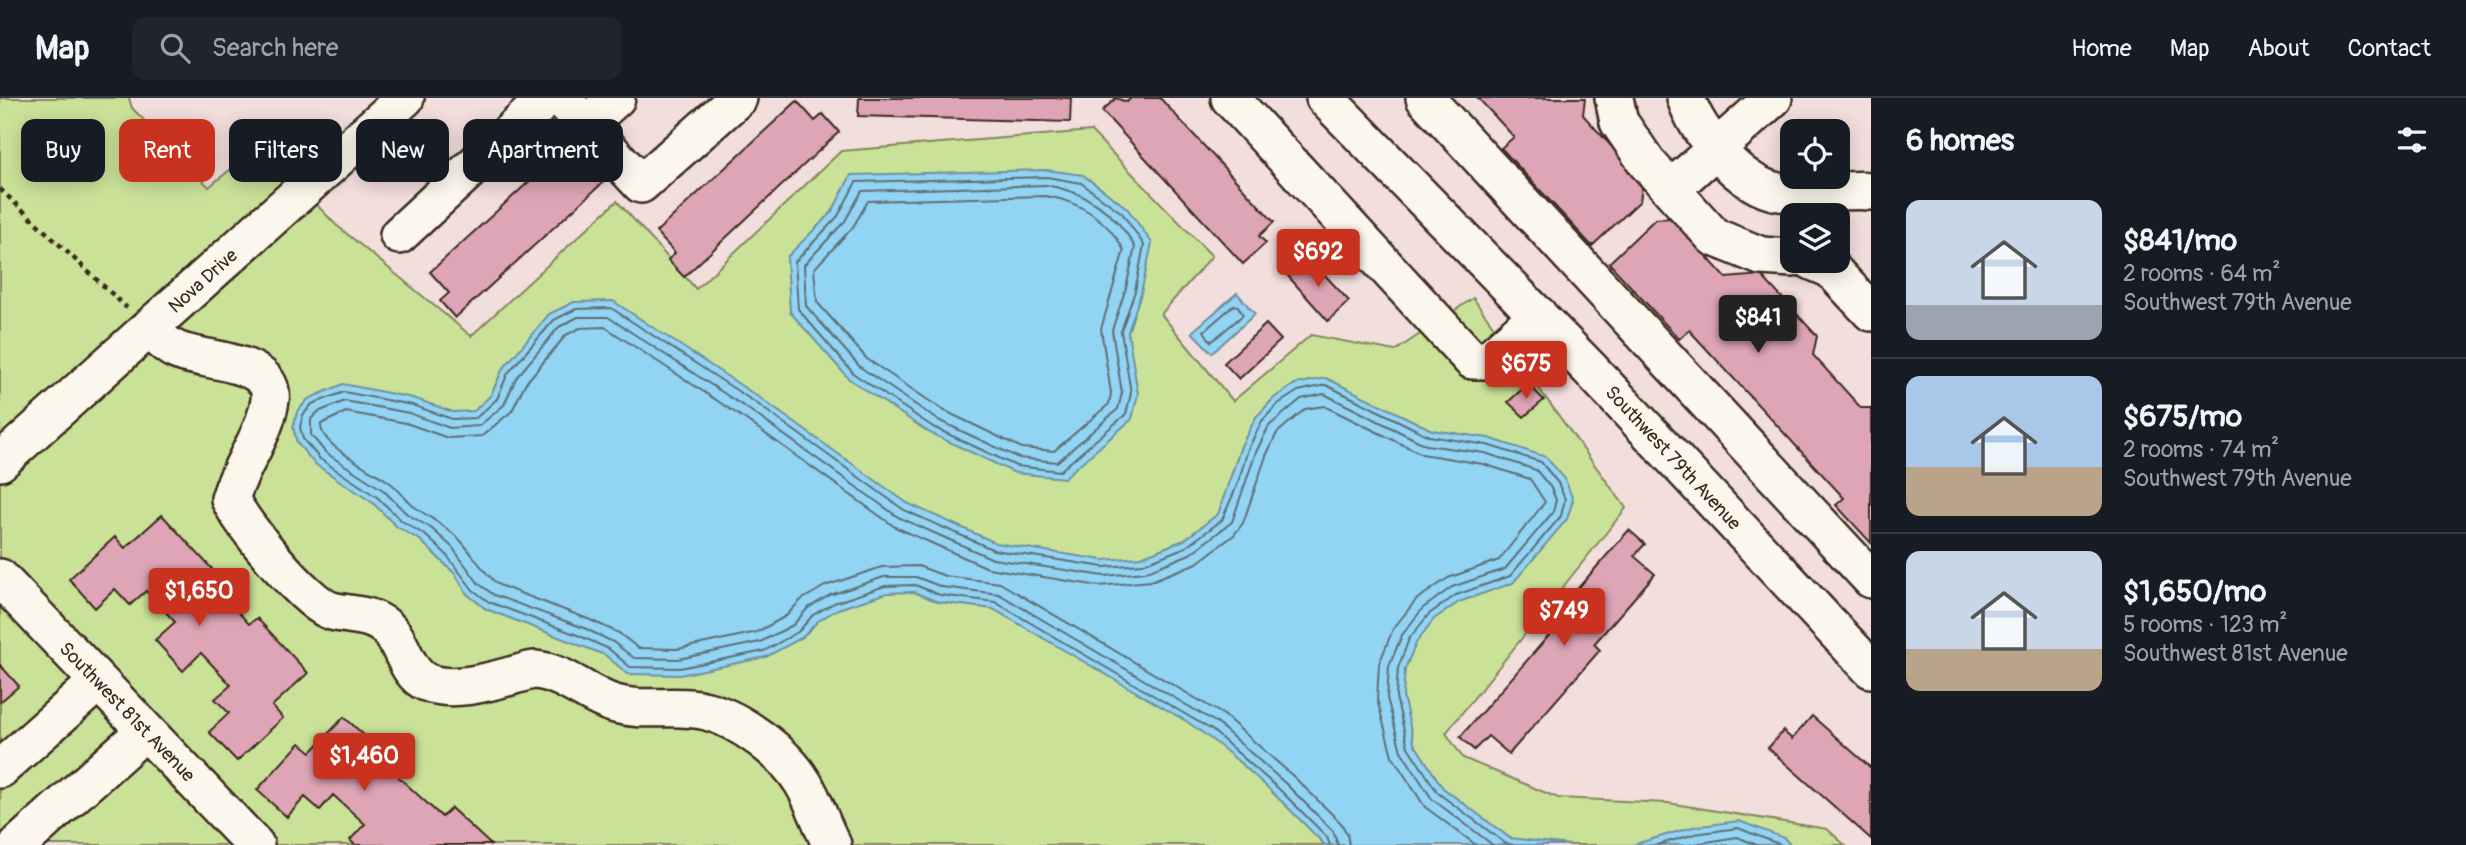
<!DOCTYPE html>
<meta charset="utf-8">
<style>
body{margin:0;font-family:Pangolin,sans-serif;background:#20242c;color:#f1f3f6;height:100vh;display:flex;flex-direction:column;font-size:26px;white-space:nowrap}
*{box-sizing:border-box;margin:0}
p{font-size:23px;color:#9ea1a6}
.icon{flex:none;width:38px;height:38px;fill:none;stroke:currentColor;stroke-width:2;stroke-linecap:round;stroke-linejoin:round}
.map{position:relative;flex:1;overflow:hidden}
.sheet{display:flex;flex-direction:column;background:#171b24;width:595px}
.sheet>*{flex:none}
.banner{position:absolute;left:21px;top:21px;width:665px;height:63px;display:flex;gap:14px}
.fabs{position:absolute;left:1780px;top:21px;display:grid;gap:14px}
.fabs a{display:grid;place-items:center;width:70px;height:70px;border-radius:14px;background:#171b24;box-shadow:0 4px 18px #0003;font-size:35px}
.price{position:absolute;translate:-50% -60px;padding:0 16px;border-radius:7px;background:#c8321e;color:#fff;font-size:23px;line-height:46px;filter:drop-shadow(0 2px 4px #0008)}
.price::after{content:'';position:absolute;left:50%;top:42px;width:21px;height:16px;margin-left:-10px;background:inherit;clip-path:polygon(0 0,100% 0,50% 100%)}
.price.current{background:#222;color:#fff}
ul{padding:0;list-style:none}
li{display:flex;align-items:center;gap:21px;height:175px;padding:0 35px}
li+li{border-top:2px solid #363941}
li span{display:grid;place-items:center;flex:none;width:196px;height:140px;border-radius:14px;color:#555}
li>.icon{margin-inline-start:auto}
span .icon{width:84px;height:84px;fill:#fffc;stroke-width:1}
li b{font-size:30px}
h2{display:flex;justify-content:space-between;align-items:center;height:84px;padding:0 35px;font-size:30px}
.pill{padding:0 24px;border-radius:14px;background:#171b24;box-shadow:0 4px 18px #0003;font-size:24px;line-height:63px}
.pill.current{background:#c8321e;color:#fff}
header{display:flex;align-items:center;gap:42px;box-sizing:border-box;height:98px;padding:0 35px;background:#171b24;border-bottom:2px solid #363941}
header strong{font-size:33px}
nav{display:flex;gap:38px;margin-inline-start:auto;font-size:24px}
.search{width:490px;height:63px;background:#20242c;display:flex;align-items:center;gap:18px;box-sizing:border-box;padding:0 24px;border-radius:14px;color:#9ea1a6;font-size:26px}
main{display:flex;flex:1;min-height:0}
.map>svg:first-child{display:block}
.green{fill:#cae298;stroke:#82865b;stroke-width:2}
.water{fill:#92d4f4;stroke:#6f909e;stroke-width:2}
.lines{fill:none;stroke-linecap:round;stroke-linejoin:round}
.shore{stroke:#5e6e74;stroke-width:2}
.building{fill:#dea5b6;stroke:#3b2a1e;stroke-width:2}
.minor-casing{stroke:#3b2a1e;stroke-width:42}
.path{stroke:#3b2a1e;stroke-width:4.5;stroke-dasharray:5 5;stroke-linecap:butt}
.minor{stroke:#fbf7ec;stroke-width:37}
.labels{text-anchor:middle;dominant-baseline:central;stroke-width:7;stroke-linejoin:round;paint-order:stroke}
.street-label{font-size:19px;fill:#3b2a1e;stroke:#fbf7ec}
</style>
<header>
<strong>Map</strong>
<div class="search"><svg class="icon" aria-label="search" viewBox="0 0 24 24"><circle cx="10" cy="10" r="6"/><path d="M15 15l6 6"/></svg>Search here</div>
<nav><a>Home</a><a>Map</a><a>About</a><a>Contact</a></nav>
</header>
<main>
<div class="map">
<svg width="1871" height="747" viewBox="0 0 1871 747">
<rect width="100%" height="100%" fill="#f2dedc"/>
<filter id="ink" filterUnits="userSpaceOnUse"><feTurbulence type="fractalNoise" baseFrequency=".0143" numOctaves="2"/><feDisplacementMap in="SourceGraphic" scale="14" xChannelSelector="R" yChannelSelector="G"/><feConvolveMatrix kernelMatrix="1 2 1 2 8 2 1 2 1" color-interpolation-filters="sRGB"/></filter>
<g filter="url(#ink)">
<path class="green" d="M0,0h129l3,10 77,79 51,-42 75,79 136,112 146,-135 79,88 145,-138 250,-20 121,125 -51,58 72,87 78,-66 84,16 78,-53 153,210 -180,225 17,25 95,40 110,5 159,26 18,16h-1845z"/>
<path class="water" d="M1047,72l36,5 44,33 25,35 -11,50 -13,39 10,62 -6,25 -68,59 -49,-5 -85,-40 -81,-54 -59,-67 -3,-55 45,-45 19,-37z
M1237,195l18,21 -43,39 -20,-21z
M613,203l147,97 147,105 89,40 107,17 38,-3 43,-17 34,-26 23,-68 15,-29 18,-19 21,-14 31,-6 106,52 57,8 57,19 19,22 8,21 -6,19 -54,64 -54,19 -25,17 -18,24 -11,26 -2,27 11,47 29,45 67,50 60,7h-245c-43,-44 -87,-89 -139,-124l-193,-112 -55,-7 -24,-10 -27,1 -49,16 -20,12 -15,16 -37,20 -86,18 -52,-1 -23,-19 -119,-46 -19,-15 -12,-20 -35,-34 -23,-13 -24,-24 -58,-39 -18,-21 -4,-16 4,-15 11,-13 35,-15 70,14 40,14 21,-1 17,-16 11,-25 47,-56 25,-12z
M1739,723l45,17 7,7h-159l61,-18z"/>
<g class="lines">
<path class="shore" d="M1047,79l34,6 41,30 22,32 -9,46 -14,40 10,62 -5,21 -66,57 -44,-5 -83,-39 -79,-53 -56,-65 -3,-47 43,-46 18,-34z
M1046,87c40,7 69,26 89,62l-9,41 -14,42 10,63 -4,16 -61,53 -38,-4 -81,-38 -78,-53 -54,-61 -2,-41 41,-44 17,-30z
M1045,98c34,5 62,23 79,54l-23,79 10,64 -2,11 -55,47 -32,-3 -79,-38 -76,-51 -50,-57 -3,-33 39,-42 15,-26z
M1234,207l4,1 5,9 -32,27 -7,-11z
M1330,747l-3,-8 -47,-47 -68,-60 -217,-128 -55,-7 -25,-10 -30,1 -51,17 -21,12 -15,17 -34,19 -84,17 -50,-1 -21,-18 -29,-13 -91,-34 -16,-12 -28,-37 -20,-18 -23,-14 -25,-24 -57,-38 -17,-20 -3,-12 3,-12 9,-11 32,-12 68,13 40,14 24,-1 21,-19 11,-26 46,-53 22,-11 35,-1 145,95 148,107 90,40 110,17 39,-3 43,-17 36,-27 16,-37 10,-34 14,-28 16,-17 20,-13 28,-6 103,51 58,9 54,17 17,21 7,16 -4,17 -51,60 -54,19 -27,19 -20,25 -11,29 -2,29 12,50 30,46 67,50 8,2
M1338,747l-5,-14 -47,-47 -69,-61 -218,-129 -57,-7 -26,-10h-32l-54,18 -22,13 -15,17 -33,17 -81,17 -45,-1 -21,-16 -29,-14 -90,-33 -15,-11 -27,-37 -21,-19 -24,-14 -24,-24 -57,-37 -15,-18v-16l7,-7 27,-11 64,12 41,15 29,-2 25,-21 12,-27 43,-51 19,-10h30l143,94 147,106 95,42 111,17 41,-4 45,-18 42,-32 24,-70 13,-26 32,-27 23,-5 102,51 59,8 51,17 15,18 5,12 -3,12 -48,57 -53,18 -29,21 -21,27 -13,31 -2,32 14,53 31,48 61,46
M1349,747l-2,-11 -6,-11 -48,-47 -69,-61 -224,-132 -55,-7 -27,-10 -36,1 -57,19 -24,14 -15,16 -29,16 -79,17 -40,-1 -19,-15 -31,-14 -89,-34c-16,-12 -25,-30 -39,-45 -15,-15 -32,-23 -48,-35 -8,-7 -14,-17 -23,-23 -16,-12 -70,-36 -68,-58l25,-12 60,11 42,15 34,-2 30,-25 13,-27 41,-49 14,-7 25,-1 140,92 150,108 93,41 111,18 52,-5 46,-18 37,-28 9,-12 23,-67 11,-23 28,-24 19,-3 98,48 61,10 47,15 15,23 -46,58 -51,18 -32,22 -23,29 -14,35 -2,35 15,57 33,51 51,38
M1657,747l38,-11 43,-6 43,17
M1688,747l49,-8 20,8"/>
</g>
<path class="building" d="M859,0h212l-1,24 -212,-6z
M1116,0l11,4 4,-4h29l114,124 -15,14 7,7 -23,21 -141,-153z
M1478,0h107l-2,17 60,66 -3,20 -48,45 -91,-98 13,-11z
M797,3l18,20 8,-7 16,18 -155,145 -16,-17 7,-7 -19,-21z
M568,48l18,20 8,-7 16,17 -155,142 -15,-17 9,-8 -19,-21z
M1672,120l54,60 35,-3 56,61 -4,19 48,53h10v135l-35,-38 8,-7 -155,-168 -10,9 -70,-76 46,-44z
M1308,159l41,44 -21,20 -40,-45z
M1266,226l15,16 -42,39 -15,-16z
M1528,286l16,16 -20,17 -16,-15z
M162,417l50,54 -7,7 44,48 8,-6 51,55 -36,33 11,12 -46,43 -28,-29 20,-19 -14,-14 16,-14 -30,-32 -18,18 -28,-31 20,-18 -29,-31 -16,14 -15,-16 -20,19 -26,-29 46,-42 10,11z
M1629,432l16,14 -11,12 21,18 -61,70 6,6 -91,104 -21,-18 -14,14 -14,-13 98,-112 -7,-6z
M0,567l19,21 -19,16z
M1812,618l59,52v71l-103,-91 15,-17 9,8z
M344,619l54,49 -5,6 49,45 9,-9 40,37h-136l-5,-5 15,-16 -32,-29 -13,15 -15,-13 -18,20 -30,-27 43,-47 11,9z"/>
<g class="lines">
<g class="minor-casing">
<path id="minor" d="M561,0l80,86 97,-86
M1230,0l242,262h16l50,-45
M1325,0l264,270 282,301
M1425,0l446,481
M1614,0l5,24 28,41 67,74 47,19 31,2
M1686,0c11,35 54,88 93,94 31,5 61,-4 92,-1
M586,27l30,-27
M1671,91l102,-91
M399,137l148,-137
M1812,163l19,8 40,43
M149,231c8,6 16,16 25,20 24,13 102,9 96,51 -5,35 -30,65 -40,99 11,24 77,106 102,112 19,5 37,2 54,16 17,14 19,46 40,55 25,11 63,0 88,-7 6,-1 15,-5 21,-5 28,2 52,25 77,33 31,10 65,0 95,8 34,9 78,42 96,72 12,19 18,42 29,62
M0,364l405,-364
M0,480l255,267
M0,671l98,-87
M18,747l126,-113"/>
</g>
<path class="path" d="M0,91l127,119"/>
<use href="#minor" class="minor"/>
</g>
</g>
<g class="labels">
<g class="street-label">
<text transform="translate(203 183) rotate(-42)">Nova Drive</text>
<text transform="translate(1673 360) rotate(47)">Southwest 79th Avenue</text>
<text transform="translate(127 614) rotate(46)">Southwest 81st Avenue</text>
</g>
</g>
</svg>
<div class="fabs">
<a><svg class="icon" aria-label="locate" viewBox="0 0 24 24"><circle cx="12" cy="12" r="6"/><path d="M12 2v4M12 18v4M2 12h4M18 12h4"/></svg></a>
<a><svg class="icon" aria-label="layers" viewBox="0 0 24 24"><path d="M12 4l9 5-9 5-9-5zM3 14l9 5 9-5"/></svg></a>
</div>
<b class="price" style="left:1318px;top:191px">$692</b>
<b class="price current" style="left:1758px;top:257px">$841</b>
<b class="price" style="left:1526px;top:303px">$675</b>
<b class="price" style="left:199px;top:530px">$1,650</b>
<b class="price" style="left:1564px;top:550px">$749</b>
<b class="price" style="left:364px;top:695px">$1,460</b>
<div class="banner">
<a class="pill">Buy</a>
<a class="pill current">Rent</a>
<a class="pill">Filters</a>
<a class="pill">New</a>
<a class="pill">Apartment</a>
</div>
</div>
<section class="sheet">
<h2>6 homes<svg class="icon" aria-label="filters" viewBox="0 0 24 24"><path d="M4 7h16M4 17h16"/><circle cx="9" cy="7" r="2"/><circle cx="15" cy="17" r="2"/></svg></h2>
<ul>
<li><span style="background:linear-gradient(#c9d6e8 75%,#9aa5b1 0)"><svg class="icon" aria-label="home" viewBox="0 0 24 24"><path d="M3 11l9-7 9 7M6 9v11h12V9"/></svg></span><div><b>$841/mo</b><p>2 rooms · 64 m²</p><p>Southwest 79th Avenue</p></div></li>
<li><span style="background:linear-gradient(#a9c7e8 65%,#b9a48a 0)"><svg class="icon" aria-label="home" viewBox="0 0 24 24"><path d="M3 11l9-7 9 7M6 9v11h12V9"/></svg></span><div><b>$675/mo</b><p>2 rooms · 74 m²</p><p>Southwest 79th Avenue</p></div></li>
<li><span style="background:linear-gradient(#c9d6e8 70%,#b9a48a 0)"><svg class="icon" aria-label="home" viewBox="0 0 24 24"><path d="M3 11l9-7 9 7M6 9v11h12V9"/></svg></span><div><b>$1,650/mo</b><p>5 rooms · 123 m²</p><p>Southwest 81st Avenue</p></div></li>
</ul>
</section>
</main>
